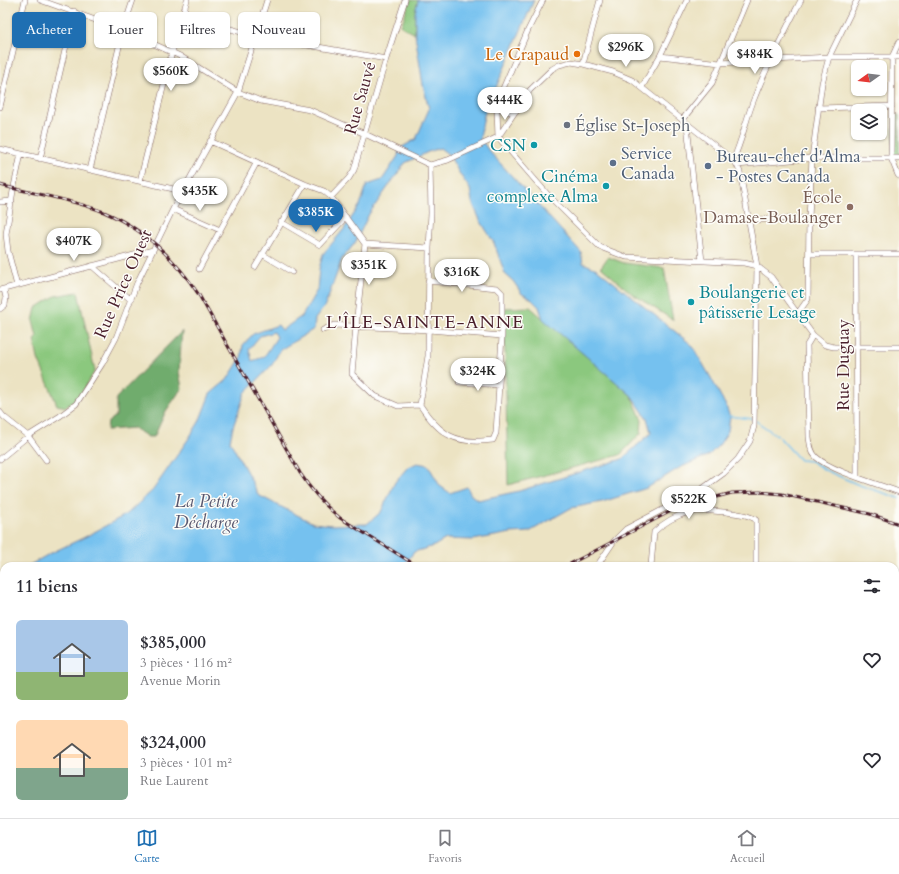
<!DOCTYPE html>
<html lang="fr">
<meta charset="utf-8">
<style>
body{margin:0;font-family:Cardo,serif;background:#f7f7f7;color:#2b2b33;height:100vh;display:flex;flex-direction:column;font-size:15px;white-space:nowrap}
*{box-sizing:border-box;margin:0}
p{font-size:13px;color:#7c7c81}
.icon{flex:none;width:22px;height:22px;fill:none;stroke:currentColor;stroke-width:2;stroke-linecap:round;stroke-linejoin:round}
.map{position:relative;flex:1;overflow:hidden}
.drawer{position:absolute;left:0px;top:562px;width:899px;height:256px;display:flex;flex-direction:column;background:#fff;border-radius:12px 12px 0 0;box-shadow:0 1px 3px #0004}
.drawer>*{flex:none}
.top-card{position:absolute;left:12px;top:12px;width:400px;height:36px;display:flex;gap:8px}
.needle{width:26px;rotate:255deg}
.tools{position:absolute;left:851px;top:60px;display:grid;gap:8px}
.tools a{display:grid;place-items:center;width:36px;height:36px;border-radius:6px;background:#fff;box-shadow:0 1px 3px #0004;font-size:20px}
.price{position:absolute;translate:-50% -34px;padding:0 9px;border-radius:14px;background:#fff;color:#222;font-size:13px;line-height:26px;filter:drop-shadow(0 1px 2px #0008)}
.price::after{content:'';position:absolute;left:50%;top:24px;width:12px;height:9px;margin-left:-6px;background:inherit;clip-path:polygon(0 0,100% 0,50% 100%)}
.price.selected{background:#1f6fb2;color:#fff}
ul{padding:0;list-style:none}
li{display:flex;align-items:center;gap:12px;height:100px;padding:0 16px}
li span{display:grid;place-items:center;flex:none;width:112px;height:80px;border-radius:6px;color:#555}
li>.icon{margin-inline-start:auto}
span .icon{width:48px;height:48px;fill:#fffc;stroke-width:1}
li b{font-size:17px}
h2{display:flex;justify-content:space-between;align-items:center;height:48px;padding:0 16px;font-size:17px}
.chip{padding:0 14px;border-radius:6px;background:#fff;box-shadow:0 1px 3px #0004;font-size:14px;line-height:36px}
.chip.selected{background:#1f6fb2;color:#fff}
.menu{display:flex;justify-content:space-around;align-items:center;height:56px;border-top:1px solid #e1e1e2;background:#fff;font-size:11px;color:#7c7c81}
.menu a{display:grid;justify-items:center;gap:2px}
.menu .selected{color:#1f6fb2}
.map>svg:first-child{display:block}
.green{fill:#8bc87e;stroke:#6a7454}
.forest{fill:#70ac6d;stroke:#5d664c}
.water{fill:#75c1ef;stroke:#60708d;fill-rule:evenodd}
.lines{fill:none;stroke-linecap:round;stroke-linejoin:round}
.stream{stroke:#75c1ef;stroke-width:1.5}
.minor-casing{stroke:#836460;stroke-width:6}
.minor{stroke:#fff;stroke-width:5}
.rail-casing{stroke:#4a1f2b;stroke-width:3}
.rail{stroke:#fdfcf7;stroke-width:1.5;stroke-dasharray:4.5;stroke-linecap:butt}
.food-dot{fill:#e8710a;stroke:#fdfcf7;stroke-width:1.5}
.worship-dot{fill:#6b7280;stroke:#fdfcf7;stroke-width:1.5}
.culture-dot{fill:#0f9aa8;stroke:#fdfcf7;stroke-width:1.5}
.service-dot{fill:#5c6f8a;stroke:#fdfcf7;stroke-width:1.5}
.education-dot{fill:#8d6e63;stroke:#fdfcf7;stroke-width:1.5}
.labels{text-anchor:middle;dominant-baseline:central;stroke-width:3;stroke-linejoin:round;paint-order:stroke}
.food-label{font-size:17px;fill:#c56008;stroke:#fdfcf7;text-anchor:end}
.street-label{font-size:17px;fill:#4a1f2b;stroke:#fdfcf7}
.worship-label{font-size:17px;fill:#5b616d;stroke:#fdfcf7;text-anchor:start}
.culture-label{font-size:17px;fill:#0d838f;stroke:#fdfcf7;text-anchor:end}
.service-label{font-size:17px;fill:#4e5e75;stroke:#fdfcf7;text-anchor:start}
.education-label{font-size:17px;fill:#785e54;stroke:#fdfcf7;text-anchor:end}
.neighbourhood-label{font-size:18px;letter-spacing:1px;fill:#4a1f2b;stroke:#fdfcf7}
.water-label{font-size:18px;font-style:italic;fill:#595870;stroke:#fdfcf7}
</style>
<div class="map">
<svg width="899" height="818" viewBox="0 0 899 818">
<rect width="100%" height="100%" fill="#fdfcf7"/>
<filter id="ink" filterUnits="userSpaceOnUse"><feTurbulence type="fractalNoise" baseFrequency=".025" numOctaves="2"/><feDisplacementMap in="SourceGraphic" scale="8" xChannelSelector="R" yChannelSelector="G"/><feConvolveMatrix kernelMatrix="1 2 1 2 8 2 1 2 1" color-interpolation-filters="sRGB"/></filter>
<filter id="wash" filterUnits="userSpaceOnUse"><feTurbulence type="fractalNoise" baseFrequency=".012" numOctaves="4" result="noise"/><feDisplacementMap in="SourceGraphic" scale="16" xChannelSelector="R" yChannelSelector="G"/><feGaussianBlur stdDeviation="0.9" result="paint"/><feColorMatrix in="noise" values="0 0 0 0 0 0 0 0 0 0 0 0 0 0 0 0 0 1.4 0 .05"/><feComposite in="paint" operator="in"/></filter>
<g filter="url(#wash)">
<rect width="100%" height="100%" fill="#ece3c3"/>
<path class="green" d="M410,0h8l-3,13v21l-14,-8z
M893,115h6v42h-6z
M608,257l16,6 40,5 9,52 -42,-27 -30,-26z
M78,292l17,79 -16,26 -13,10 -9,-2 -19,-46 -4,-19 3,-3 -4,-16 3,-13 19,-12z
M530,307l101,88 11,25 -1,13 -21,22 -112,30 -4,-177z"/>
<path class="forest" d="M182,331l-3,41 3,16 -16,23 -12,26h-6l-14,-9 -27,2 1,-8 8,-6v-18z
M4,691v46l-4,4v-46z
M4,762v51l-4,5v-48z
M117,814h131l3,4h-136z"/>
<path class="water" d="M418,0h116l-50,115 -4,23 9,13 92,101 2,11 14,6 95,76 19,33 15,28 4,11 -2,14 -8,13 -11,11 -30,13 -32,20 -45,14 -31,6 -42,24 -18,1 -38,7 -27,-1 -12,7 -20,6 -11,14h-375l21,-12 38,-18 40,-22 26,-24 36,-52 10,-16 11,-28 17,-14 14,-22 2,-13 10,-11 25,-9 4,5 20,-14 15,-26 2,-21 4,-15 21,-25 16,-24 7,-20 15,-5 16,-24 1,-7 17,-10 13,-30 -6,-24 -8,-51v-21zM440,148l9,7 12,21 9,13 2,13 8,18 14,23 11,31 8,7 9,13 8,4 9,9 4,12 88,76 16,23 4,15 -29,26 -103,32 -41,9 -7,-5 -4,-8 -17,6 -10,-7 -12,-21 -11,-2 -10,5 -12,14 -14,30 -14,12 -35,1 -19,-2 -55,-28c-2,-6 -5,-11 -8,-17 -7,-12 -13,-25 -20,-37l3,-14 12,-34 27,-28 8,-15 34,-21 1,-10 10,-13 17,-47 13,-16 14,-29 36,-51 23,-11zM274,332l3,5 -13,20 -12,4 -3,-12 11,-13z
M4,579v112l-4,4v-114z
M52,814h65l-2,4h-62z"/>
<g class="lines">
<path class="stream" d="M729,416l24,3
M756,421l23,16 21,23 11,1 14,9 34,15 40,13
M525,814l3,4"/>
</g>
</g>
<g filter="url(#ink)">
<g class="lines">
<g class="minor-casing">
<path id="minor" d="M40,0l83,30 57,26 58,36 23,9 49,9 55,24 65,31 18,-5 50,-23 32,-47 22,-21 7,-4 12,-3 12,2 30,8 19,8 101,80 4,5 3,7 17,94 -3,160 -4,15 -12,18 -14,14 -22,16 -76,40 -12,12 -17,25
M543,0l-15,30 -26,61 -5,19 1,27 50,58 52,52 26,10 118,6 13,3 14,11 42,58 12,10 9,2h65
M183,16l73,20 130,23
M899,42l-7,15 -1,101 7,17 1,1
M660,56l60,7 109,-6h70
M583,64l17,-64
M642,87l18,-31 27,-56
M498,104c6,8 9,9 18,7
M0,107l25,-107
M818,108l74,-2
M682,120l30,-37 35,-83
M687,125l15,136
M210,141l95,43 19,7 7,6 34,47 64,4
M0,149l182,42
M40,159l34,-148
M733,160c9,-19 13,-41 21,-61 13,-34 30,-66 47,-99
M737,165l75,-7h87
M90,170l33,-140 10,-30
M140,181l32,-129 15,-52
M331,197l18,-19 5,-8 32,-111 19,-59
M0,202l12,-1
M173,209l47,21
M749,220l60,-2
M281,222l39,23 26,-28
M365,244l-9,82 -4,48 23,22 23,10 22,-1c20,30 35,40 73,35l3,-7 6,-97v-43l-5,-5 -69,-7
M262,254l30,18
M809,254h90
M856,254l1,222
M92,266l38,33
M255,267l50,-83
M199,269l58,-107
M17,286l-9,-35 -2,-17 7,-43 8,-37
M0,290l153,-40
M0,309l5,-4 1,-7 -2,-9
M798,313l10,-14 1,-81 3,-60 10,-75 7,-26 28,-57
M323,330l11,-5 95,5 73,6
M813,335l-6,10 2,92c1,8 2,15 7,20 15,14 62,27 83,35
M459,382l40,3
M420,405l8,-49 1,-108 2,-35 -1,-48
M0,412l4,5 24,19 18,24
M0,459l28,-23 32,-20 16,-12 26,-40 14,-26 21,-55 36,-74 65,-117 29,-92
M651,566l3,-34c9,-9 23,-17 35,-20 12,-3 58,0 67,8v46
M895,580h4
M895,630h4
M895,636h4
M421,818l2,-4
M467,818l1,-4
M639,818l101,-3v3"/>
</g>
<use href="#minor" class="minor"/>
<g class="rail-casing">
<path id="rail" d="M0,185c34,9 71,14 104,27 40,17 72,48 95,83l101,178c11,17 24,32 40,45l77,48
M566,566l109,-57 22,-7 35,-9 28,-1 22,2 88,20 29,10"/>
</g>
<use href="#rail" class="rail"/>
</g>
</g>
<circle class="food-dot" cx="577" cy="54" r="4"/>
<circle class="worship-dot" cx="567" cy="125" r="4"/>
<g class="culture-dot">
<circle cx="534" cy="145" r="4"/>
<circle cx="606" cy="186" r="4"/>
<circle cx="691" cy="302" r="4"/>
</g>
<g class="service-dot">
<circle cx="613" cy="163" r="4"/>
<circle cx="708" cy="166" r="4"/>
</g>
<circle class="education-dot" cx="850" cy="207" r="4"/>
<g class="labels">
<g class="food-label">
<text x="569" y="54">Le Crapaud</text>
</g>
<g class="street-label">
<text transform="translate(360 98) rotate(-74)">Rue Sauvé</text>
<text transform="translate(123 284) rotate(-66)">Rue Price Ouest</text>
<text transform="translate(843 365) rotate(-90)">Rue Duguay</text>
</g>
<g class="worship-label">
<text x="575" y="125">Église St-Joseph</text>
</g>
<g class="culture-label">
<text x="526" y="145">CSN</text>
<text x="598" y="176">Cinéma<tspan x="598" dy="20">complexe Alma</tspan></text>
<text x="699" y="292" text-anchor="start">Boulangerie et<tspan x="699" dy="20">pâtisserie Lesage</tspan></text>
</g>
<g class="service-label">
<text x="621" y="153">Service<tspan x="621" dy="20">Canada</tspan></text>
<text x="716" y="156">Bureau-chef d'Alma<tspan x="716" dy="20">- Postes Canada</tspan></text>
</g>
<g class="education-label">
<text x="842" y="197">École<tspan x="842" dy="20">Damase-Boulanger</tspan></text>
</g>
<g class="neighbourhood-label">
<text x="425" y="322">L'ÎLE-SAINTE-ANNE</text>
</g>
<g class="water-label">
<text x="206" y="501">La Petite<tspan x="206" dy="21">Décharge</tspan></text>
</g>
</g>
</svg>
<div class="tools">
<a><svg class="needle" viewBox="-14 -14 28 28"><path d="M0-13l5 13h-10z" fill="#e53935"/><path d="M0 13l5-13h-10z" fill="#7c7c81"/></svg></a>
<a><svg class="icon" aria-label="layers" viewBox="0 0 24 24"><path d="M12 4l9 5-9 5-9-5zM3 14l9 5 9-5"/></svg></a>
</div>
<b class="price" style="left:626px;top:68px">$296K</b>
<b class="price" style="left:755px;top:75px">$484K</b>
<b class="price" style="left:171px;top:92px">$560K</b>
<b class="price" style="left:505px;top:121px">$444K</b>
<b class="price" style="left:200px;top:212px">$435K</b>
<b class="price selected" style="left:316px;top:233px">$385K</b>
<b class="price" style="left:74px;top:262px">$407K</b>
<b class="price" style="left:369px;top:286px">$351K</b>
<b class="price" style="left:462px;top:293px">$316K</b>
<b class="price" style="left:478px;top:392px">$324K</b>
<b class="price" style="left:689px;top:520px">$522K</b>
<div class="top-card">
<a class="chip selected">Acheter</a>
<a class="chip">Louer</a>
<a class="chip">Filtres</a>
<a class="chip">Nouveau</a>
</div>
<section class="drawer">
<h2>11 biens<svg class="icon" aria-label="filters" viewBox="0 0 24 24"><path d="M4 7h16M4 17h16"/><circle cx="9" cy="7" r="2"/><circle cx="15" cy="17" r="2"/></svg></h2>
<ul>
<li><span style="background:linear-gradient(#a9c7e8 65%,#8fb573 0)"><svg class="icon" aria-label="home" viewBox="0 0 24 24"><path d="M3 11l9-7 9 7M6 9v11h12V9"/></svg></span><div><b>$385,000</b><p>3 pièces · 116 m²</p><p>Avenue Morin</p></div><svg class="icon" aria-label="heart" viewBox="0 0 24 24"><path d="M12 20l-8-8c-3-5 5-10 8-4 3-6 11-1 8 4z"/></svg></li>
<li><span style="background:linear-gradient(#ffd9b3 60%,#7fa58c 0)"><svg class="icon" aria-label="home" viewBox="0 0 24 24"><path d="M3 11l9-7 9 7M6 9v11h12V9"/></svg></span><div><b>$324,000</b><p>3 pièces · 101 m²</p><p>Rue Laurent</p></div><svg class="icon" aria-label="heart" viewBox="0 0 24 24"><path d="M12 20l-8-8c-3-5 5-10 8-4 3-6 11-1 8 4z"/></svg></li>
</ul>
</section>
</div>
<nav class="menu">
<a class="selected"><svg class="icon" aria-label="map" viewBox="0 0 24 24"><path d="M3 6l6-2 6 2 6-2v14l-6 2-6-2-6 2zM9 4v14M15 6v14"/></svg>Carte</a>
<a><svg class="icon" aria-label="saved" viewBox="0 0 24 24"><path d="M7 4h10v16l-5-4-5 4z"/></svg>Favoris</a>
<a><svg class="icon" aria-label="home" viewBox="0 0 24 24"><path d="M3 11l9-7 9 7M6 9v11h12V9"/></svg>Accueil</a>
</nav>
